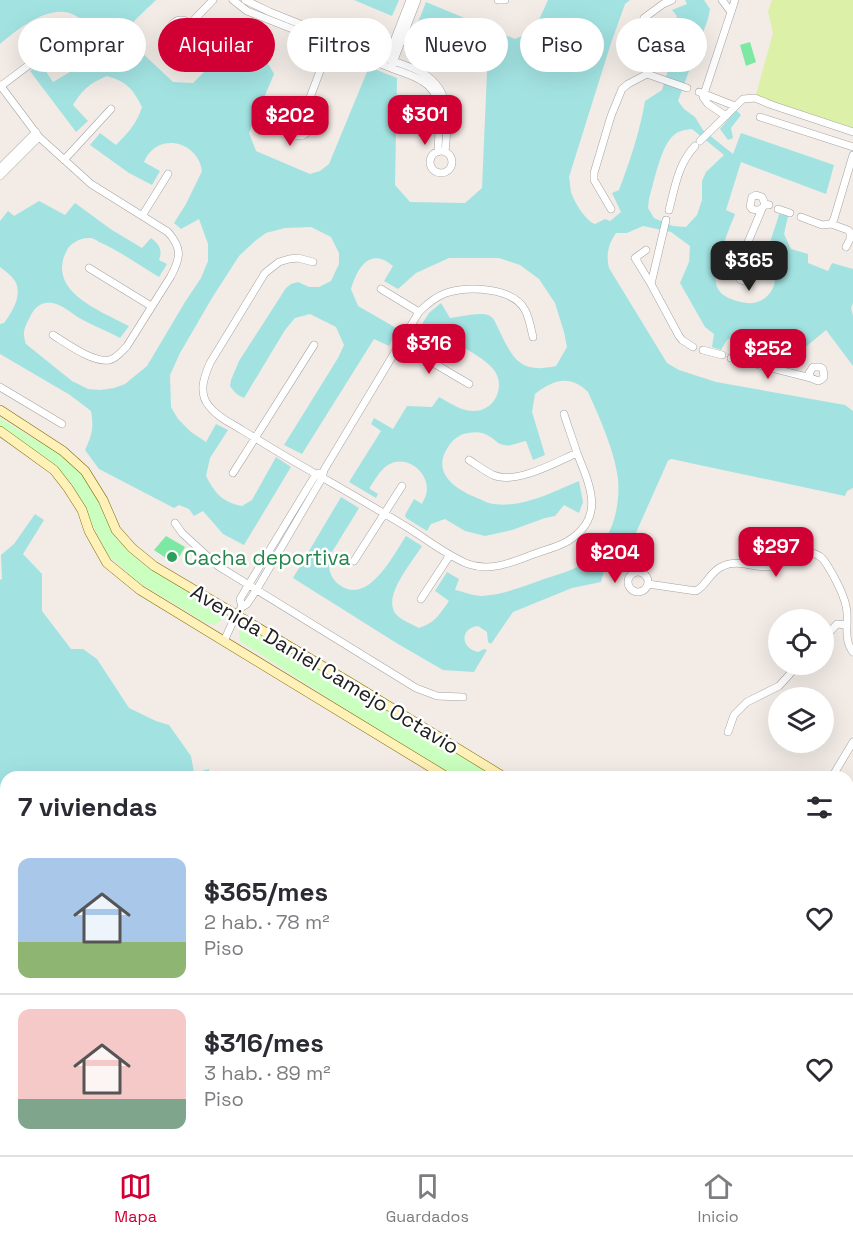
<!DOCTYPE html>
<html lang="es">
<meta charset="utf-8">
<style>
body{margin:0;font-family:"Space Grotesk",sans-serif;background:#f2f2f3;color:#2b2b33;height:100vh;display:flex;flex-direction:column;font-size:22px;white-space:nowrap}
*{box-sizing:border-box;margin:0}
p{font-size:20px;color:#7c7c81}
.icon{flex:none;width:33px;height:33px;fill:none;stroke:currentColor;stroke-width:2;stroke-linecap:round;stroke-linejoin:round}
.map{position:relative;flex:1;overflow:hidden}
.sheet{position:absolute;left:0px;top:771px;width:854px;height:384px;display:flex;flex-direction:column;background:#fff;border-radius:18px 18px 0 0;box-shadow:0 6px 24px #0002}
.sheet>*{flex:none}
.banner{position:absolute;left:18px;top:18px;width:818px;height:54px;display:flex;gap:12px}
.controls{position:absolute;left:768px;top:609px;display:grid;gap:12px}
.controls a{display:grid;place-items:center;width:66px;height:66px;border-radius:50%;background:#fff;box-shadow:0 6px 24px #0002;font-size:30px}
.price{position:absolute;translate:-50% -51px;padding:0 14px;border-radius:12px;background:#d10034;color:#fff;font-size:20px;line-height:39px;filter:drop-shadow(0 2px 3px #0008)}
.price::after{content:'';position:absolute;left:50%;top:36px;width:18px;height:14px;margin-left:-9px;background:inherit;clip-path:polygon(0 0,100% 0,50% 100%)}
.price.active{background:#222;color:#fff}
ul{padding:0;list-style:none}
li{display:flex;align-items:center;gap:18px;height:150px;padding:0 18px}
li+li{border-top:2px solid #e1e1e2}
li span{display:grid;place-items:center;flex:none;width:168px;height:120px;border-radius:12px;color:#555}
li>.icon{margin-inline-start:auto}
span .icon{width:72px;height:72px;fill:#fffc;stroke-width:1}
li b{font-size:26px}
h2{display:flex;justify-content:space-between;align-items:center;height:72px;padding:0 18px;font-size:26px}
.tag{padding:0 21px;border-radius:27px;background:#fff;box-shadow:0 6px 24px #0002;font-size:21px;line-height:54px}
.tag.active{background:#d10034;color:#fff}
.tab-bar{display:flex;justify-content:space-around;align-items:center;height:84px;border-top:2px solid #e1e1e2;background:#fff;font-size:16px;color:#7c7c81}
.tab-bar a{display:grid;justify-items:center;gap:3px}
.tab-bar .active{color:#d10034}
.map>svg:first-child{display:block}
.grass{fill:#ddf0a7}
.park{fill:#caffc0}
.pitch{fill:#7de8a4}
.water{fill:#a2e3e2;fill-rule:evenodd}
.pier{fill:#f2ebe6}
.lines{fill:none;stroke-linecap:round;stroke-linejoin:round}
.minor-casing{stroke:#a4a4a4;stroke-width:8}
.secondary-casing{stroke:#7f6d00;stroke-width:10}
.minor{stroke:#fff;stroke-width:7}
.secondary{stroke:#fff1b7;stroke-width:9}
.leisure-dot{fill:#2e9e5b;stroke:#fff;stroke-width:2}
.labels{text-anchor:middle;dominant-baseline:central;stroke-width:5;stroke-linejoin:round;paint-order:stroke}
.leisure-label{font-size:21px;fill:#27864d;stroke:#fff;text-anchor:start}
.street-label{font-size:21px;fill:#202020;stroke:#fff}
</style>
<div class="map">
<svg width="853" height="1155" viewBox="0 0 853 1155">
<rect width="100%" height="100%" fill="#f2ebe6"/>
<path class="grass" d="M772,0h81v132l-98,-34 18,-65 -5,-22z"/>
<path class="park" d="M0,418l32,20 25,13 22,18 19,33 17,34 24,25 82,49v10l-6,5 -9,-2 -68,-41 -31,-28 -35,-70 -23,-24 -49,-33z
M245,627l132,76 120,74h-40l-95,-57 -122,-79 -1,-10z"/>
<path class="pitch" d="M750,42l6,20 -10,4 -6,-21z
M166,536l19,11 -10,17 -21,-14z"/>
<path class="water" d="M0,0h156l-21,20 -5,11 9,19 34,32 20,1 35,-35 10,1 29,13 7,12 -25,59 7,18 54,23 10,-3 9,-7 40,-97 28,11 -2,107 15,17 55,1 17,-15 5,-116 -18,-27 -52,-20 9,-23 89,37 19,-8 14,-31h82l-5,4 -14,39 -42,134c1,5 1,10 2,15 3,10 15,29 24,32l10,-5 5,2 11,-9 -9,-19 7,-3c11,-29 21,-59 26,-89l17,-11 7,-23 -5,-17 13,-34 -5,-6 15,-6 -2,-4h19l6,9 -2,10 -30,82 6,8 11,8 8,13 30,24 8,-21 93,32 -8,29 -85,-32 -15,48 9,4c-6,16 -26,60 -17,75 5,8 14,11 23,13 11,3 22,0 29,-9 12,-16 -3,-25 -2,-39 1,-12 8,-28 11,-40l9,2 -4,18 7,15 17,5v9l20,8 4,-8 21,6v34l-2,5 2,8v50l-27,-36 -30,25 -7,-8 -40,-16 -11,1 -11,8 -6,10 -9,-3 2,-13 -9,-7 -25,-44 9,-21 1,-16 -19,-14 -28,-6 -16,7h-11c-8,12 -10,21 -7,35l58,95 12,7 37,12 129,23 8,6v77l-6,3 -2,5 -174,-37 -3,2 -45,102 -19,7 -3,12 -29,6 -59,24 -22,32 -3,-2 -1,-10 -9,-6c-18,2 -18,22 0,26l6,-3 3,1 -13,22 -31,-2 -45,-26 -105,-66 48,-81 18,11c-7,12 -15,24 -22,36 -2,4 -6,8 -7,12 -3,9 0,20 6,26 30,28 56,-25 70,-46l16,10c-9,15 -39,49 -27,67 5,7 17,11 24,15 17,-6 20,-13 30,-27l-14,-10 12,-19 12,7 -4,11c9,2 19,6 27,6 21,-1 42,-10 62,-17 12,-4 24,-7 35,-13 30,-18 42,-54 39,-87 -3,-27 -19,-63 -30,-87 -18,-18 -35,-12 -53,2l-3,18 13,43 -12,5 -7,-19c-7,1 -16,6 -22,4 -6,-1 -8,-4 -12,-7 -9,-7 -20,-7 -31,-3 -6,3 -10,7 -13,12 -17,26 7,42 29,51 5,2 12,6 17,6 29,4 59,-12 85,-23l4,21 -4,11 -15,-8 -9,11 -10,2 -33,12 -27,6 -20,-5 -20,-12 -14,5 -4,7 -21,-13 -1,-3 9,-16 8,5c1,-3 3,-6 4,-9 6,-21 -19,-42 -38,-30 -8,5 -13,15 -18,22v2l8,5 -2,4 -27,-16 32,-51 -10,-7 3,-6 19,11 14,-23 25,1 7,-10c11,6 22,14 35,14 21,0 32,-25 20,-41 -9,-11 -23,-18 -35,-25 -12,-7 -24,-14 -37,-21l7,-11 12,-10 9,15c10,-1 29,-6 38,-3 6,2 8,9 11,15 14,29 21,44 57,36l11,-19 -3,-15 -9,-29 -16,-24 -19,-14 -21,-7h-50l-33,15 -18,16 -14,-8 9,-15c-23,-20 -36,2 -42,23l7,17 40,23 -9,17 -15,-7 -72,115 -18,-9 54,-87 6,-13 -8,-18 -26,-13 -15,4 -10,12 -41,68c-7,-3 -10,-6 -14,-12l1,-6 8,-19 47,-73 5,-4 7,-2 11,5h10l12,-6 8,-17v-11l-8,-16 -20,-10 -26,1 -19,5 -11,8 -16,15 -27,42 -32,55 -10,22 1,32 7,12 13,13 15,10 10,-18 12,6 -18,28 -4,18c9,17 16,26 36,30l10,-6 24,-43 15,10 -47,78 -21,-11 -20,-23 -9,5 -5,-7 -10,-4 -5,3 -75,-39 -14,-19c7,-15 9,-22 6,-39l-21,-16 -70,-41v-30l4,-1c8,-11 19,-28 11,-42 -4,-6 -10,-10 -15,-14v-46l8,-10 6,5 25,-15 26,14 10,-12 37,27 30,18 9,-10c8,6 12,12 8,22l8,4 -8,13c-20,-12 -39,-26 -60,-35 -3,-2 -6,-4 -9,-4 -8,-1 -20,5 -23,12 -22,41 34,61 62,76l-9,12c-13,-7 -26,-12 -39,-19 -9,-5 -19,-15 -29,-16 -11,-2 -18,5 -22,14 -6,11 -8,16 -4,27l46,37 16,8 12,1 14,-2 11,-4 22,-18 38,-64 16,-24 7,-17v-17l-9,-25 -18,10 -7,-6 12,-19 16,-33c-4,-30 -45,-40 -58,-9l16,9 -8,14 -23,-12 -39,-28 10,-12 16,12c12,-12 21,-22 26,-38 -9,-18 -15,-25 -35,-31 -17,7 -24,13 -34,29l15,16 -12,11 -46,-61 11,-7 12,18 22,-13 12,-19 4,-18c-4,-5 -8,-11 -13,-15 -25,-17 -59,11 -78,27zM692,129l32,26 -18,17 -4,9v19l-5,15 -11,12 -13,-1 -19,-8 -6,-10 1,-9c5,-17 12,-54 25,-64 6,-5 11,-5 18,-6z
M354,0h45l-7,16z
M736,110l5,5 -10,13 2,10 -5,2 -8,-11z
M35,514l9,6 -21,34 19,20v37l29,38h12l14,10 32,49 27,13 13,4 22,31 3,17 15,-4v8h-203v372h366l-3,6h-369v-575l2,-1 -1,-24 13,-11z"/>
<path class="pier" d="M671,459l18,4v2l-17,-3 -2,1 -45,103 -2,-3 16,-37 29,-65z"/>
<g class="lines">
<g class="minor-casing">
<path id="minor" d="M233,0l14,11 144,57 26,-68
M245,0l25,12 117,47 23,-59
M498,0h7
M722,0l9,12
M170 31a11 11 0 1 1 22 0a11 11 0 1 1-22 0Z
M190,24l23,-24
M390,60c9,3 18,6 27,10 36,17 31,49 28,82
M391,68c10,4 22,7 31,13 25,14 16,47 16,71
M647,74l-10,-23 -2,-8 9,-25 19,-14 9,-4
M0,85l39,52 52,47 77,48c14,16 13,25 3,44l-44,70c-5,5 -11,13 -18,14 -16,3 -43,-17 -56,-25
M1,86l57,-43
M699,92l36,14
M288 125a11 11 0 1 1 22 0a11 11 0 1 1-22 0Z
M303,116l28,-74
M726,116l-18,-12 -5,-7 32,-97
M760,117l93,30
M700,141l43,-42 12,-1 17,7 81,27
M430 162a11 11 0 1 1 22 0a11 11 0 1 1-22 0Z
M64,160l47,-51
M0,168l36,-36
M0,176l39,-39
M765,204c-3,6 -7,7 -13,5l-2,-3 2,-9 4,-2 6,2 3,7 4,1
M611,209l-17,-29v-7l17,-57 11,-27 6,-5 19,-10 40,14
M778,209l12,4
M669,210c6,-23 9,-46 26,-64
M142,216l26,-42
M801,217l21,8 9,-1 3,-5 19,-64
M666,220l-15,64 28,52 3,4 11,7
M831,224l17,6 2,2v7l-4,8
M646,250l-11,8 16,26
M313,262l-15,-4 -9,1 -10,3 -14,11 -55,90c-6,14 -12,30 -1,43 8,11 22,17 33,24 29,18 59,36 90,53 26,15 52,30 78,46 19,12 38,27 58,35 23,8 45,-2 66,-10 11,-4 24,-7 34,-13 38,-24 22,-55 9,-88 -4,-13 -9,-26 -13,-39
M742,265c25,2 -5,30 -5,5l5,-5 3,-16 17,-40
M89,268l62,38
M381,289l38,23
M401,344l68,40
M703,350l19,5
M731,358l80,20 7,3 3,-1 3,-3 -1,-8 -3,-2h-7l-4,6 2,5
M0,387l62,37
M469,460c8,5 16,11 24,15 23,10 63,-13 84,-22
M233,473l81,-128
M175,523l7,10 36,33 198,122 21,8 26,1
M354,561l48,-75
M628 582a10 10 0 1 1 20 0a10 10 0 1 1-20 0Z
M648,584l48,7c12,-7 13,-19 27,-25 17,-8 33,4 50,0 9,-1 12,-7 19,-12 9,-5 24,-2 31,5 8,11 20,33 23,47 4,16 -4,32 7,46
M421,599l29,-44
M242,607l-2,-8 9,-15 67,-110 3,-1
M824,638l13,-14 10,1
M224,641l12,-26 6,-8 5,-3 10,-15 65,-111 2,-8 95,-158c8,-8 16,-15 27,-19 22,-7 67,-6 79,17 4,7 6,19 8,27
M728,732l6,-17 13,-13 32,-16 20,-22
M832,777l21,-35
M848,839h5
M848,1056l5,-1
M848,1109h5
M738,1149v6
M794,1149l1,6"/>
</g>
<g class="secondary-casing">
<path id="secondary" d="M0,410l63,41 22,20 18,29 13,30 16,18 22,18 202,120 148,91
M0,431l54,39 14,18 14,22 7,21 18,32 33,27 307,187
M848,984l5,3
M848,1018l5,3"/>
</g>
<use href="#minor" class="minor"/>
<use href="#secondary" class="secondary"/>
</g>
<circle class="leisure-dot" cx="172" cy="557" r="6"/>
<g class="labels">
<g class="leisure-label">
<text x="184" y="557">Cacha deportiva</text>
</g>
<g class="street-label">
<text transform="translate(325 669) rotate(31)">Avenida Daniel Camejo Octavio</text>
</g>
</g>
</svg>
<div class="controls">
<a><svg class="icon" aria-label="locate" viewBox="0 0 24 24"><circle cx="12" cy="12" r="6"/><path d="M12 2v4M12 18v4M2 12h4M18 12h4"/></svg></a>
<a><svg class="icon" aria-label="layers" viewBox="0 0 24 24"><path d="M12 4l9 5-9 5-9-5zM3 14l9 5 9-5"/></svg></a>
</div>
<b class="price" style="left:425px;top:146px">$301</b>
<b class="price" style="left:290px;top:147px">$202</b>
<b class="price active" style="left:749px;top:292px">$365</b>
<b class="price" style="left:429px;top:375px">$316</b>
<b class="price" style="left:768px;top:380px">$252</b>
<b class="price" style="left:776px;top:578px">$297</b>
<b class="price" style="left:615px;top:584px">$204</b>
<div class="banner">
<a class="tag">Comprar</a>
<a class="tag active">Alquilar</a>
<a class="tag">Filtros</a>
<a class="tag">Nuevo</a>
<a class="tag">Piso</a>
<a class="tag">Casa</a>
</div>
<section class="sheet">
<h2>7 viviendas<svg class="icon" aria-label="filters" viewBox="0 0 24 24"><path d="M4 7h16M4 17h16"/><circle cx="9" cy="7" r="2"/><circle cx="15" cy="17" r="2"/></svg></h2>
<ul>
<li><span style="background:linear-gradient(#a9c7e8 70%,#8fb573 0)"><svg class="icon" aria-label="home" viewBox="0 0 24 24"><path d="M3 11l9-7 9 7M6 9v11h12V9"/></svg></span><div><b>$365/mes</b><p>2 hab. · 78 m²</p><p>Piso</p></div><svg class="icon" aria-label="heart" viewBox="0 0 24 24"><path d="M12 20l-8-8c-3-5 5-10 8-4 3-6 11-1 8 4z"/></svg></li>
<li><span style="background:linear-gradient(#f6c9c9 75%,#7fa58c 0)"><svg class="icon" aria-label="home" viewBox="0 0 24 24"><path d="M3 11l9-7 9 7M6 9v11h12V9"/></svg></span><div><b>$316/mes</b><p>3 hab. · 89 m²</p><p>Piso</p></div><svg class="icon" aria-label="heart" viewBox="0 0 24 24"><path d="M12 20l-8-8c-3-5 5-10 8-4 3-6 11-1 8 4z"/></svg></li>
</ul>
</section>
</div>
<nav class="tab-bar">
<a class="active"><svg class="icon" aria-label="map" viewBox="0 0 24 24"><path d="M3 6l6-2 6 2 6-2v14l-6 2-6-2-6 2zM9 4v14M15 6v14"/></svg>Mapa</a>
<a><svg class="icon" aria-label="saved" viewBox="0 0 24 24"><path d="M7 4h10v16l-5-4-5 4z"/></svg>Guardados</a>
<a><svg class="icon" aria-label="home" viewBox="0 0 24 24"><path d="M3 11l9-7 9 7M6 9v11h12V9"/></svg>Inicio</a>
</nav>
